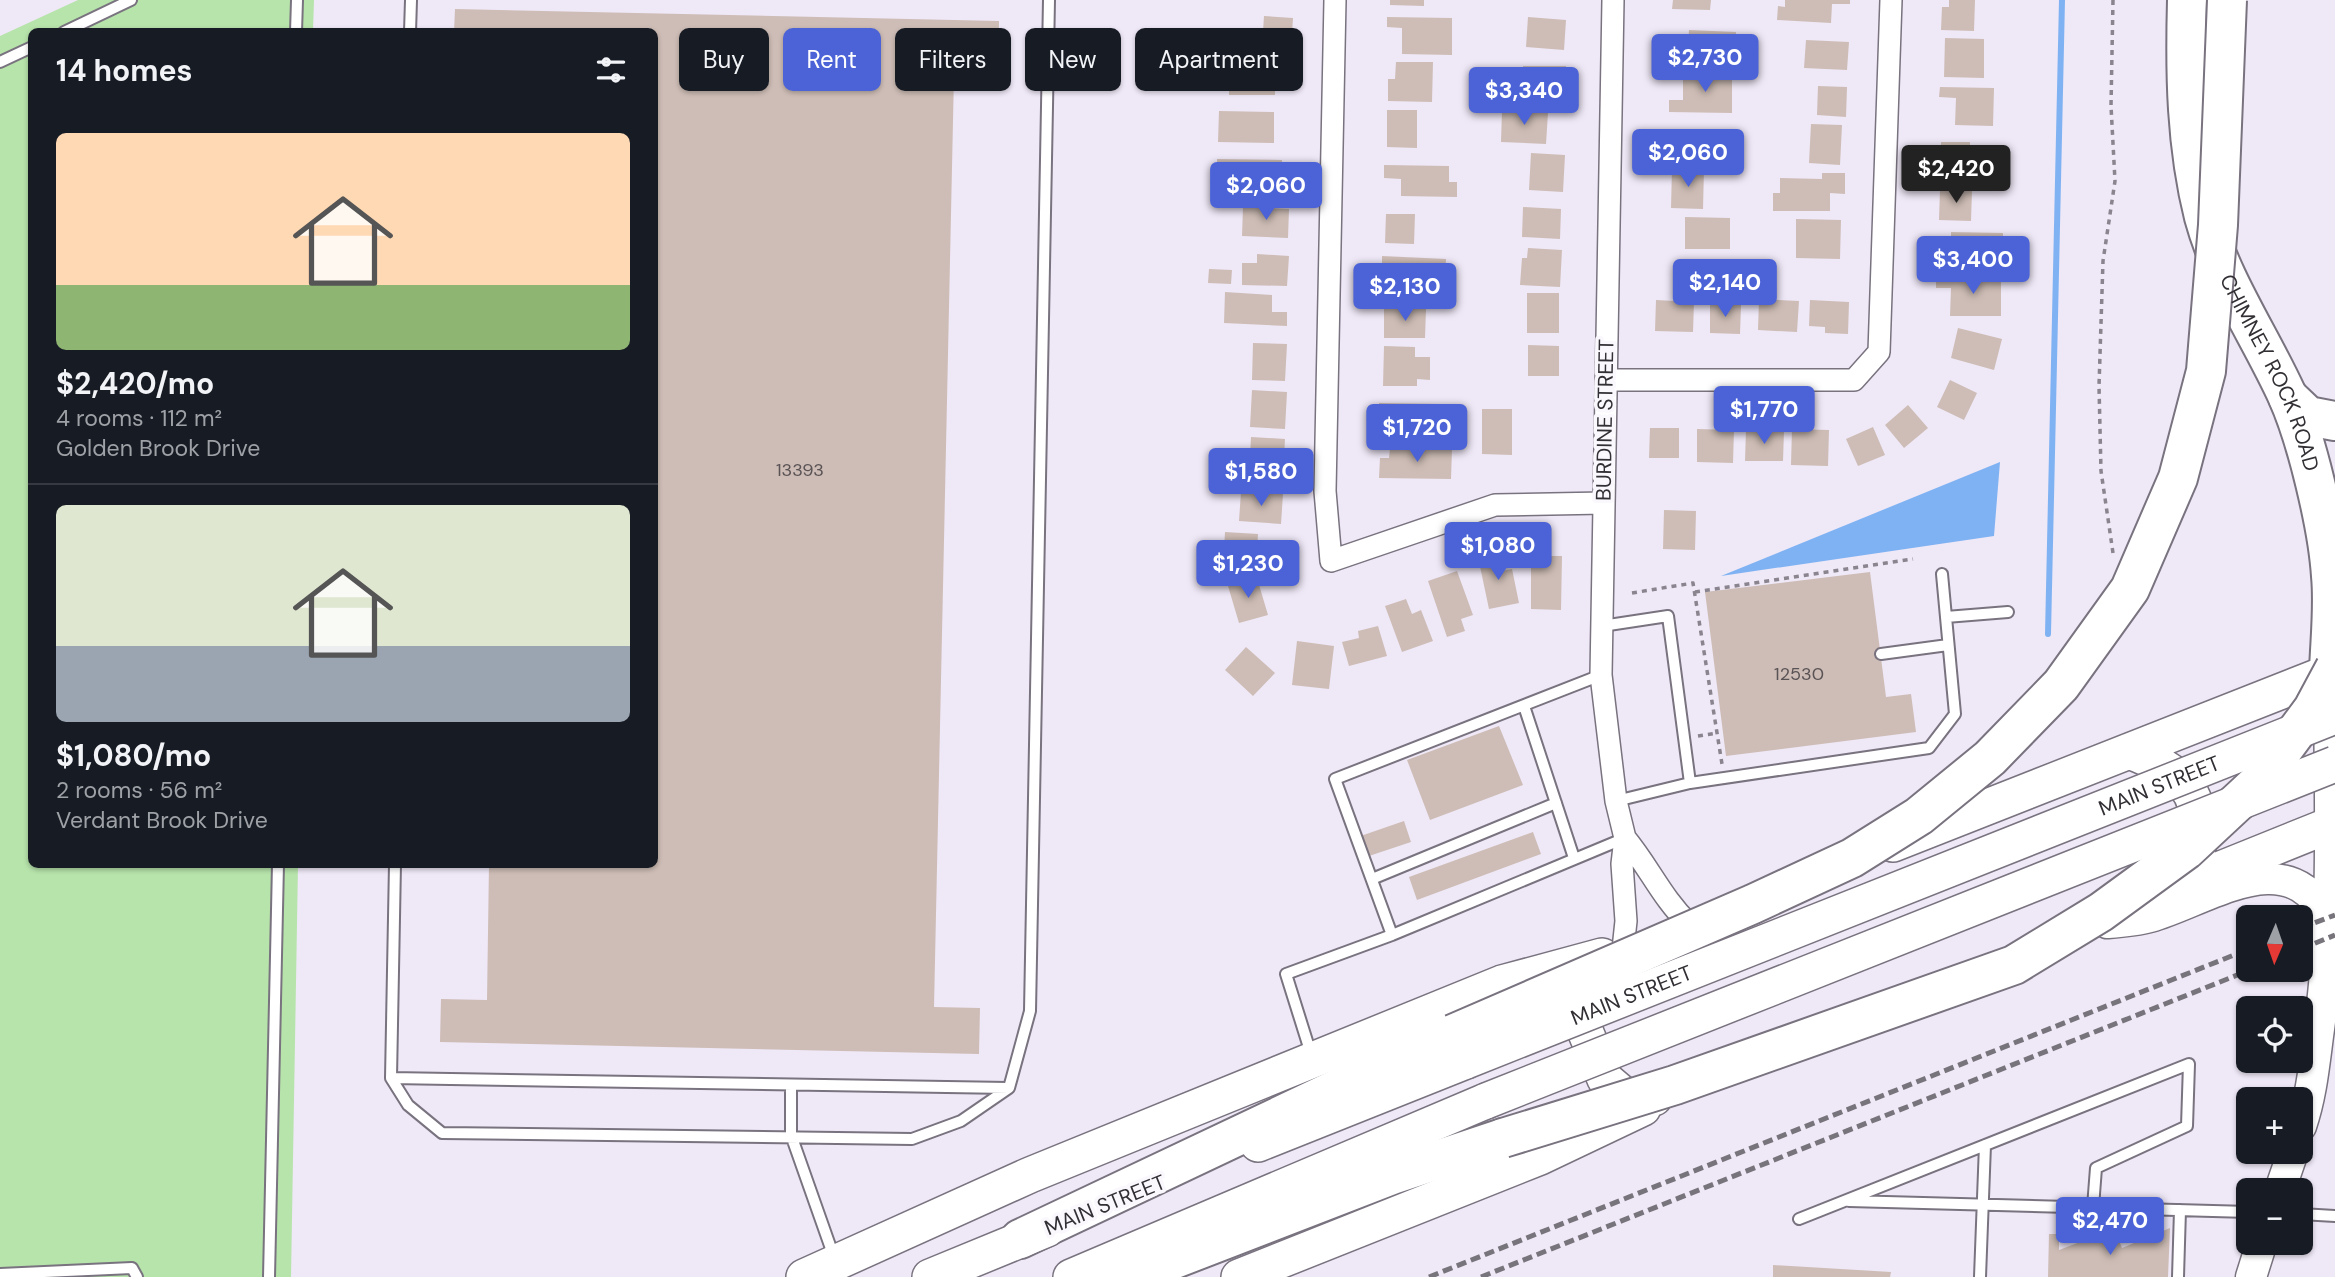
<!DOCTYPE html>
<meta charset="utf-8">
<style>
body{margin:0;font-family:"DM Sans",sans-serif;background:#242831;color:#f1f3f6;height:100vh;display:flex;flex-direction:column;font-size:26px;white-space:nowrap}
*{box-sizing:border-box;margin:0}
p{font-size:23px;color:#9ea1a6}
.icon{flex:none;width:38px;height:38px;fill:none;stroke:currentColor;stroke-width:2;stroke-linecap:round;stroke-linejoin:round}
.map{position:relative;flex:1;overflow:hidden}
.drawer{position:absolute;left:28px;top:28px;width:630px;height:840px;display:flex;flex-direction:column;background:#171b24;border-radius:10px;box-shadow:0 2px 5px #0004}
.drawer>*{flex:none}
.banner{position:absolute;left:679px;top:28px;width:665px;height:63px;display:flex;gap:14px}
.needle{width:46px;rotate:182deg}
.tools{position:absolute;left:2236px;top:905px;display:grid;gap:14px}
.tools a{display:grid;place-items:center;width:77px;height:77px;border-radius:10px;background:#171b24;box-shadow:0 2px 5px #0004;font-size:35px}
.price{position:absolute;translate:-50% -60px;padding:0 16px;border-radius:7px;background:#4b63d7;color:#fff;font-size:23px;line-height:46px;filter:drop-shadow(0 2px 4px #0008)}
.price::after{content:'';position:absolute;left:50%;top:42px;width:21px;height:16px;margin-left:-10px;background:inherit;clip-path:polygon(0 0,100% 0,50% 100%)}
.price.selected{background:#222;color:#fff}
ul{padding:0;list-style:none}
li{display:grid;align-content:center;gap:14px;height:371px;padding:0 28px}
li+li{border-top:2px solid #363941}
li span{display:grid;place-items:center;height:217px;border-radius:10px;color:#555}
li>.icon{margin-inline-start:auto}
span .icon{width:126px;height:126px;fill:#fffc;stroke-width:1}
li b{font-size:30px}
h2{display:flex;justify-content:space-between;align-items:center;height:84px;padding:0 28px;font-size:30px}
.pill{padding:0 24px;border-radius:10px;background:#171b24;box-shadow:0 2px 5px #0004;font-size:24px;line-height:63px}
.pill.selected{background:#4b63d7;color:#fff}
.map>svg:first-child{display:block}
.green{fill:#b7e4ab}
.water{fill:#7fb2f2}
.lines{fill:none;stroke-linecap:round;stroke-linejoin:round}
.stream{stroke:#7fb2f2;stroke-width:6}
.building{fill:#cebdb6}
.service-casing{stroke:#79727f;stroke-width:14}
.minor-casing{stroke:#79727f;stroke-width:24}
.secondary-casing{stroke:#79727f;stroke-width:33}
.trunk-casing{stroke:#79727f;stroke-width:38}
.motorway-casing{stroke:#79727f;stroke-width:42}
.path{stroke:#89848e;stroke-width:3.5;stroke-dasharray:5 5;stroke-linecap:butt}
.service{stroke:#fff;stroke-width:10}
.minor{stroke:#fff;stroke-width:21}
.secondary{stroke:#fff;stroke-width:30}
.trunk{stroke:#fff;stroke-width:35}
.motorway{stroke:#fff;stroke-width:38}
.rail{stroke:#78747c;stroke-width:5;stroke-dasharray:10 5;stroke-linecap:butt}
.trunk-bridge-casing{stroke:#79727f;stroke-width:38;stroke-linecap:butt}
.motorway-bridge-casing{stroke:#79727f;stroke-width:42;stroke-linecap:butt}
.trunk-bridge{stroke:#fff;stroke-width:35}
.motorway-bridge{stroke:#fff;stroke-width:38}
.labels{text-anchor:middle;dominant-baseline:central;stroke-width:7;stroke-linejoin:round;paint-order:stroke}
.number-label{font-size:18px;fill:#5a5355}
.street-label{font-size:21px;fill:#333035;stroke:#faf7fd}
</style>
<div class="map">
<svg width="2335" height="1277" viewBox="0 0 2335 1277">
<rect width="100%" height="100%" fill="#efe8f7"/>
<path class="green" d="M78,0h236l-1,31 -281,1v832l266,1 -7,412h-291v-1241z"/>
<path class="water" d="M2000,462l-6,74 -273,40z"/>
<g class="lines">
<path class="stream" d="M2048,634l14,-634"/>
</g>
<path class="building" d="M1390,0h34v6l-34,-1z
M1673,0h38l-1,10 -38,-1z
M1785,0h65v4h-18l-1,19 -54,-3 1,-14 7,1z
M1949,0h26l-1,31 -33,-1 1,-23h7z
M455,9l544,12 -1,54 -44,-1 -20,933 46,1 -1,46 -539,-12 1,-43 46,1 2,-136h165v-832h-200z
M1264,16l29,2 -2,30 -29,-1z
M1387,17l65,1v37l-50,-1v-26l-15,-1z
M1528,17l38,3 -2,30 -38,-3z
M1689,30l47,2 -2,31 -47,-2z
M1945,38l39,1v39l-40,-1z
M1806,40l43,2 -2,28 -43,-2z
M1396,62h37l-1,40 -44,-1v-22h7z
M1229,64h63l-1,14h-16v17h-46z
M1523,66h43l-1,30 -43,-1z
M1683,74h49v39l-63,-1v-12h14z
M1818,86l29,1 -1,30 -29,-2z
M1940,87l54,1 -1,38 -38,-1 1,-27 -17,-1z
M1387,110h30v38l-30,-1z
M1219,111l55,1v31l-56,-1z
M1502,111l46,2 -2,31 -45,-2z
M1811,124l31,1 -2,40 -31,-2z
M1669,131h51v29l-51,-1z
M1941,142h29v31l-30,-1z
M1531,153l34,2 -2,37 -34,-2z
M1217,159l65,1v33l-65,-1z
M1384,165l65,1v16h8v15l-56,-1v-17l-17,-1z
M1672,169h32l-1,40 -32,-1z
M1822,173h23v21l-15,-1v18h-57v-18h7v-15l42,1z
M1940,190h32l-1,31 -32,-1z
M1243,207l46,2 -1,29 -46,-2z
M1523,207l38,2 -1,30 -38,-2z
M1386,214h29l-1,30 -29,-1z
M1685,217l45,1v31h-45z
M1796,219l45,1 -1,39 -44,-1z
M1951,232l52,1v36h-52z
M1528,248l34,2 -2,37 -40,-2 2,-27h5z
M1257,254l32,2 -2,30 -45,-1v-22h15z
M1382,256l64,3 -2,33 -46,-2 1,-18 -17,-1z
M1209,269l23,1 -1,14 -23,-1z
M1684,270l22,2 -2,25 -22,-2z
M1936,277l65,1v38h-51l1,-28h-15z
M1225,292l47,3v17h15v14l-63,-3z
M1527,293h32v40h-32z
M1759,299l40,2 -2,31 -39,-2z
M1656,300l38,2 -1,30 -38,-1z
M1810,300l39,2 -1,32 -23,-1v-6l-16,-1z
M1710,305h31l-1,29 -30,-1z
M1384,309h42l-1,29h-41z
M1958,328l44,11 -8,31 -43,-12z
M1253,343l34,1 -2,37 -33,-1z
M1528,345l31,1v30h-31z
M1384,346l31,1v10h15v23l-13,-1v7h-34z
M1950,380l27,13 -13,27 -27,-13z
M1252,390l35,2 -2,37 -35,-2z
M1379,403l63,1v31l-46,-1v-10l-17,-1z
M1908,405l20,23 -24,20 -19,-23z
M1482,409h30v46l-30,-1z
M1873,427l12,28 -27,11 -12,-27z
M1650,428h29v30h-30z
M1697,429l37,1 -1,33 -36,-1z
M1792,429l37,1 -1,36 -37,-1z
M1746,430l38,1 -1,30h-38z
M1251,437l34,2 -2,37 -34,-1z
M1390,448l62,1 -1,30 -72,-1 1,-20h9z
M1241,492l42,2 -2,30 -42,-3z
M1664,510l32,1 -1,39 -32,-1z
M1225,532l33,2 -2,36 -33,-1z
M1499,553l3,18 10,-2 7,34 -30,6 -11,-52z
M1531,556h31l-1,54 -30,-1z
M1457,571l16,44 -12,4 4,12 -18,6 -19,-56z
M1870,572l16,125 25,-3 5,38 -190,24 -21,-164z
M1257,578l11,37 -29,8 -11,-37z
M1406,599l6,15 9,-4 12,31 -31,11 -17,-46z
M1378,626l9,30 -38,10 -7,-24 17,-4 -1,-7z
M1297,641l37,5 -5,43 -37,-4z
M1246,647l29,26 -22,23 -28,-26z
M1499,726l24,59 -93,35 -23,-60z
M1404,821l7,21 -51,17 -8,-20z
M1533,832l8,22 -124,46 -8,-23z
M2170,1228l-2,49h-120l1,-43h10v16l55,-21 8,19z
M1773,1265l118,7 -1,5h-117z"/>
<g class="lines">
<g class="service-casing">
<path id="service" d="M64,32l67,-32
M296,32l1,-32
M410,32l1,-32
M0,62l32,-15
M1946,617l62,-5
M1602,626l66,-10 22,167
M1881,654l67,-9
M1524,706l50,152
M1616,801l74,-18 239,-35 26,-34 -13,-140
M395,864l-4,214 17,27 34,28 470,6 49,-18 48,-33 21,-77 19,-1011
M1372,879l184,-76
M1392,935l-57,-156 266,-104
M1312,1057l-26,-83 106,-39 233,-97
M391,1078l617,10
M791,1085v50l43,122
M1849,1201l400,11
M2301,1214l34,2
M1799,1219l390,-155 -2,62 -91,42 -3,39
M0,1274l132,-6 5,9
M269,1277l9,-413
M1980,1277l5,-132
M2178,1277l2,-67"/>
</g>
<g class="minor-casing">
<path id="minor" d="M1335,0l-10,491 6,70 164,-56 109,-2
M1613,0l-12,675 15,126 9,37 -3,26 4,57 -3,28
M1606,380h248l25,-28 12,-352
M1625,838c24,29 37,60 64,86"/>
</g>
<g class="secondary-casing">
<path id="secondary" d="M2107,923c14,-1 29,-2 43,-6 59,-17 138,-77 177,1
M2301,1126c10,-29 13,-59 17,-90 16,-111 12,-226 11,-338
M2280,1190l13,-38
M2251,1277l11,-35"/>
</g>
<g class="trunk-casing">
<path id="trunk" d="M2129,751c50,19 76,39 69,96
M1893,844l442,-174
M2114,912l221,-89
M1578,987l-2,22 29,70 20,17 29,2
M1258,1144l208,-83
M804,1277l226,-102 472,-192 100,-27
M930,1277l117,-48
M1071,1277l415,-176
M1239,1277l301,-120 103,-49"/>
</g>
<g class="motorway-casing">
<g id="motorway">
<path id="s1" d="M2187,0c-2,74 -1,145 17,217 17,63 56,119 83,178 20,44 41,133 44,181 3,31 -1,64 -2,96"/>
<path d="M2288,397l20,19 27,5"/>
<path d="M1020,1239l433,-205"/>
<path d="M1128,1277l264,-102 111,-37"/>
</g>
</g>
<path class="path" d="M2113,553l-12,-82 -2,-85 4,-125 12,-80 -4,-75 2,-106
M1695,592l218,-33
M1632,593l61,-10 29,181
M1698,736l19,-3"/>
<use href="#service" class="service"/>
<use href="#minor" class="minor"/>
<use href="#secondary" class="secondary"/>
<use href="#trunk" class="trunk"/>
<use href="#motorway" class="motorway"/>
<path class="rail" d="M2301,928l34,-13
M2301,949l34,-14
M1429,1277l820,-328
M1481,1277l769,-307"/>
<g class="trunk-bridge-casing">
<g id="trunk-bridge">
<path id="s2" d="M1466,1061l869,-345"/>
<path d="M1486,1101l849,-337"/>
</g>
</g>
<g class="motorway-bridge-casing">
<path id="motorway-bridge" d="M1453,1034l300,-130 99,-46 67,-42 71,-58 71,-73 69,-96 48,-111 28,-107 12,-146 9,-225
M1503,1138l172,-53 339,-120 87,-53 85,-62 73,-68 54,-73 22,-41"/>
</g>
<use href="#trunk-bridge" class="trunk-bridge"/>
<use href="#motorway-bridge" class="motorway-bridge"/>
</g>
<g class="labels">
<g class="number-label">
<text x="800" y="470">13393</text>
<text x="1799" y="674">12530</text>
</g>
<g class="street-label">
<text stroke="none"><textPath href="#s1" startOffset="388">CHIMNEY ROCK ROAD</textPath></text>
<text transform="translate(1605 420) rotate(-89)">BURDINE STREET</text>
<text stroke="none"><textPath href="#s2" startOffset="746">MAIN STREET</textPath></text>
<text stroke="none"><textPath href="#s2" startOffset="178">MAIN STREET</textPath></text>
<text transform="translate(1105 1205) rotate(-22)">MAIN STREET</text>
</g>
</g>
</svg>
<div class="tools">
<a><svg class="needle" viewBox="-14 -14 28 28"><path d="M0-13l5 13h-10z" fill="#e53935"/><path d="M0 13l5-13h-10z" fill="#9ea1a6"/></svg></a>
<a><svg class="icon" aria-label="locate" viewBox="0 0 24 24"><circle cx="12" cy="12" r="6"/><path d="M12 2v4M12 18v4M2 12h4M18 12h4"/></svg></a>
<a>+</a>
<a>−</a>
</div>
<b class="price" style="left:1705px;top:94px">$2,730</b>
<b class="price" style="left:1524px;top:127px">$3,340</b>
<b class="price" style="left:1688px;top:189px">$2,060</b>
<b class="price selected" style="left:1956px;top:205px">$2,420</b>
<b class="price" style="left:1266px;top:222px">$2,060</b>
<b class="price" style="left:1973px;top:296px">$3,400</b>
<b class="price" style="left:1725px;top:319px">$2,140</b>
<b class="price" style="left:1405px;top:323px">$2,130</b>
<b class="price" style="left:1764px;top:446px">$1,770</b>
<b class="price" style="left:1417px;top:464px">$1,720</b>
<b class="price" style="left:1261px;top:508px">$1,580</b>
<b class="price" style="left:1498px;top:582px">$1,080</b>
<b class="price" style="left:1248px;top:600px">$1,230</b>
<b class="price" style="left:2110px;top:1257px">$2,470</b>
<div class="banner">
<a class="pill">Buy</a>
<a class="pill selected">Rent</a>
<a class="pill">Filters</a>
<a class="pill">New</a>
<a class="pill">Apartment</a>
</div>
<section class="drawer">
<h2>14 homes<svg class="icon" aria-label="filters" viewBox="0 0 24 24"><path d="M4 7h16M4 17h16"/><circle cx="9" cy="7" r="2"/><circle cx="15" cy="17" r="2"/></svg></h2>
<ul>
<li><span style="background:linear-gradient(#ffd9b3 70%,#8fb573 0)"><svg class="icon" aria-label="home" viewBox="0 0 24 24"><path d="M3 11l9-7 9 7M6 9v11h12V9"/></svg></span><div><b>$2,420/mo</b><p>4 rooms · 112 m²</p><p>Golden Brook Drive</p></div></li>
<li><span style="background:linear-gradient(#dfe7d0 65%,#9aa5b1 0)"><svg class="icon" aria-label="home" viewBox="0 0 24 24"><path d="M3 11l9-7 9 7M6 9v11h12V9"/></svg></span><div><b>$1,080/mo</b><p>2 rooms · 56 m²</p><p>Verdant Brook Drive</p></div></li>
</ul>
</section>
</div>
